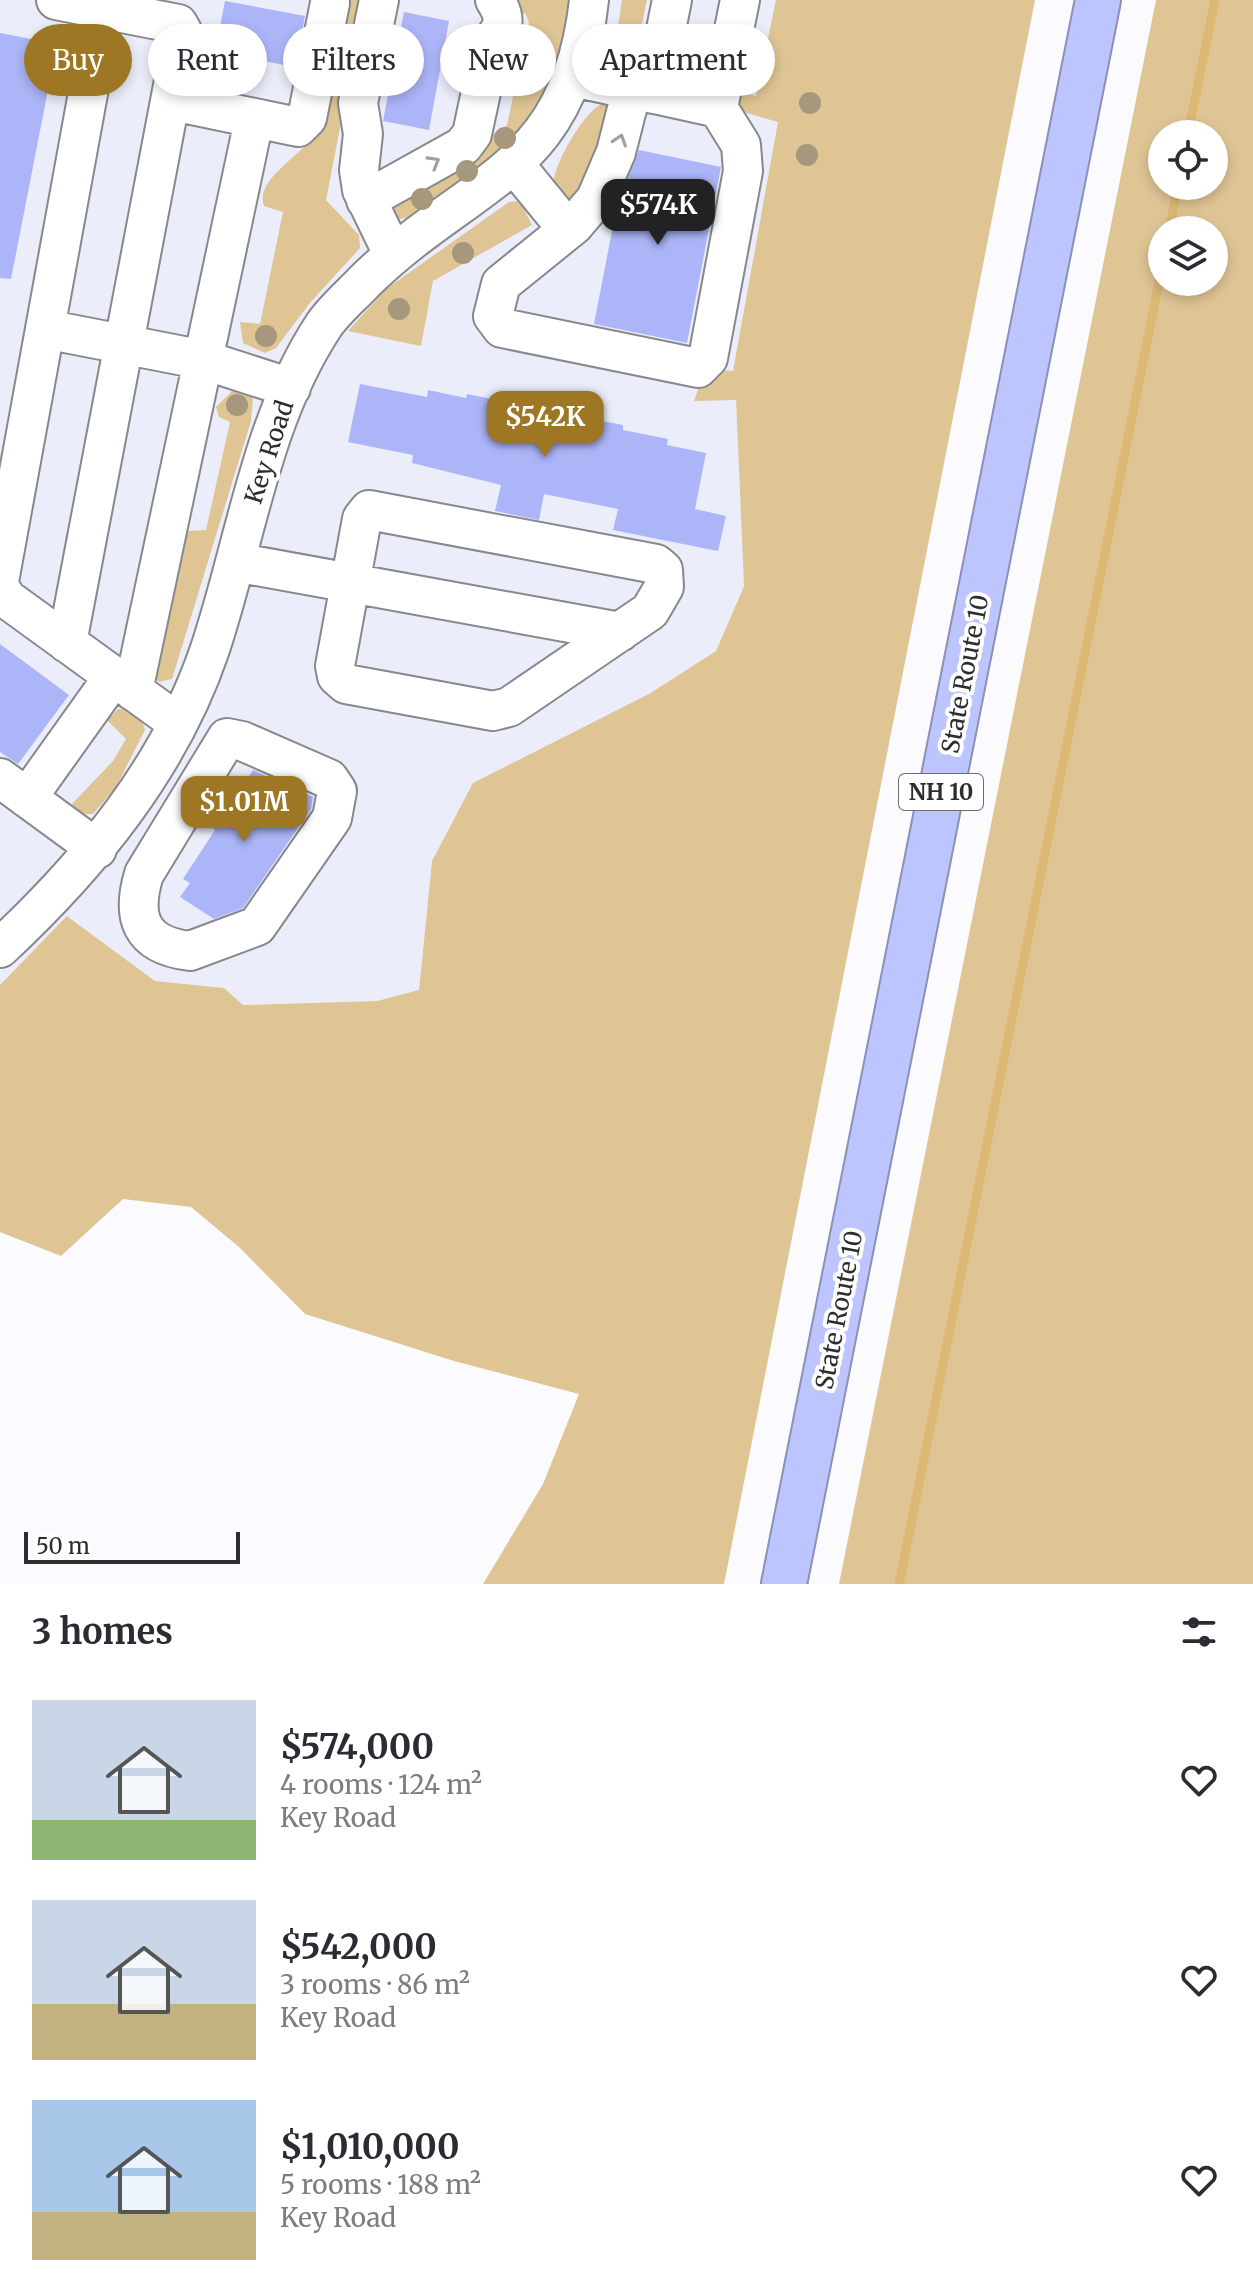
<!DOCTYPE html>
<meta charset="utf-8">
<style>
body{margin:0;font-family:Merriweather,serif;background:#f2f2f3;color:#2b2b33;height:100vh;display:flex;flex-direction:column;font-size:30px;white-space:nowrap}
*{box-sizing:border-box;margin:0}
p{font-size:26px;color:#7c7c81}
.icon{flex:none;width:44px;height:44px;fill:none;stroke:currentColor;stroke-width:2;stroke-linecap:round;stroke-linejoin:round}
.map{position:relative;height:1584px;overflow:hidden}
.side{display:flex;flex-direction:column;background:#fff;flex:1}
.side>*{flex:none}
.guide{position:absolute;left:24px;top:24px;width:800px;height:72px;display:flex;gap:16px}
.tools{position:absolute;left:1148px;top:120px;display:grid;gap:16px}
.tools a{display:grid;place-items:center;width:80px;height:80px;border-radius:50%;background:#fff;box-shadow:0 4px 12px #0003;font-size:40px}
.scale{position:absolute;left:24px;bottom:20px;width:216px;box-sizing:border-box;padding-left:8px;border:4px solid #2d2d2f;border-top:0;font-size:22px;line-height:28px;white-space:nowrap;color:#2d2d2f;-webkit-text-stroke:6px #fff;paint-order:stroke}
.price{position:absolute;translate:-50% -68px;padding:0 18px;border-radius:16px;background:#9d7724;color:#fff;font-size:26px;line-height:52px;filter:drop-shadow(0 2px 4px #0008)}
.price::after{content:'';position:absolute;left:50%;top:48px;width:24px;height:18px;margin-left:-12px;background:inherit;clip-path:polygon(0 0,100% 0,50% 100%)}
.price.current{background:#222;color:#fff}
ul{padding:0;list-style:none}
li{display:flex;align-items:center;gap:24px;height:200px;padding:0 32px}
li span{display:grid;place-items:center;flex:none;width:224px;height:160px;border-radius:0px;color:#555}
li>.icon{margin-inline-start:auto}
span .icon{width:96px;height:96px;fill:#fffc;stroke-width:1}
li b{font-size:34px}
h2{display:flex;justify-content:space-between;align-items:center;height:96px;padding:0 32px;font-size:34px}
.pill{padding:0 28px;border-radius:36px;background:#fff;box-shadow:0 4px 12px #0003;font-size:28px;line-height:72px}
.pill.current{background:#9d7724;color:#fff}
.map>svg:first-child{display:block}
.built{fill:#ebedfa}
.green{fill:#dfc594;fill-rule:evenodd}
.lines{fill:none;stroke-linecap:round;stroke-linejoin:round}
.stream{stroke:#dbb873;stroke-width:9}
.building{fill:#acb5f8}
.minor-casing{stroke:#87888d;stroke-width:42}
.highway-casing{stroke:#8b90b6;stroke-width:48}
.minor{stroke:#fff;stroke-width:38}
.highway{stroke:#bdc5ff;stroke-width:44}
.tree{fill:#a5987d}
.oneway{stroke:#a0a0a1}
.labels{text-anchor:middle;dominant-baseline:central;stroke-width:8;stroke-linejoin:round;paint-order:stroke}
.shield{fill:#fff;stroke:#6c6c6d;stroke-width:2}
.shield-label{font-size:22px;font-weight:bold;fill:#2d2d2f}
.street-label{font-size:24px;fill:#2d2d2f;stroke:#fff}
</style>
<div class="map">
<svg width="1253" height="1584" viewBox="0 0 1253 1584">
<rect width="100%" height="100%" fill="#fafaff"/>
<path class="built" d="M0,0h836l-100,400 8,185 -28,66 -67,43 -217,167 -13,129 -42,11 -134,4 -19,-17 -69,-7 -87,-65 -68,69z"/>
<path class="green" d="M346,0h19l-39,200 33,35 1,13 -51,56 -33,44 -11,5 -22,-10 -3,-21 20,2 23,-112 -19,-6c-10,-28 41,-51 50,-73 15,-34 23,-96 32,-133z
M505,0h67l-15,70 -31,57 -51,46 -66,45 -14,1 -4,-17 116,-77 22,-103 -4,-9 -10,5z
M622,0h25l-14,66 -13,-1 -6,-13z
M776,0h259l-311,1584h-241l60,-100 36,-90 -125,-33 -149,-47 -66,-67 -48,-40 -68,-8 -62,57 -61,-24v-247l67,-69 88,65 69,7 19,17 134,-4 42,-11 13,-129 41,-78 176,-89 67,-43 28,-65 -8,-186 -42,1 7,-20 19,-11 13,1 45,-249 -45,-13 3,-17 20,4z
M1156,0h97v1584h-414zM1162,134h52v52h-52zM1162,230h52v52h-52z
M602,104l11,1 5,20 -45,76 -7,1 -13,-16c0,-20 30,-74 49,-82z
M520,201l12,24 -99,56 -12,65 -73,-15 38,-42 123,-87z
M245,390l8,7 -2,24 -79,258 -13,3 -10,-10 38,-141 19,-1 24,-108 -11,-5 -3,-10 16,-16z
M118,709c15,-1 24,7 27,21l-29,57 -23,27h-17l-4,-10 41,-43 13,-22 -19,-19z"/>
<g class="lines">
<path class="stream" d="M1188,134l27,-134
M1169,230l9,-44
M899,1584l263,-1317"/>
</g>
<path class="building" d="M225,1l80,15 -10,51 -80,-15z
M404,12l45,9 -20,109 -46,-9z
M0,33l57,11 -46,235 -11,-1z
M639,150l82,17 -34,176 -93,-19 23,-119z
M360,384l67,13 1,-7 38,8 1,-4 156,31v5l45,9 -1,6 39,8 -11,56 31,7 -8,35 -105,-21 5,-21 -74,-15 -5,26 -44,-9 6,-26 -89,-22 1,-8 -65,-13z
M0,644l69,51 -51,69 -18,-12z
M253,770l60,27 -2,12 -68,99 -29,11 -34,-22 10,-14 -7,-4 32,-49 -10,-6 14,-24 11,7z"/>
<g class="lines">
<g class="minor-casing">
<path id="minor" d="M56,0l122,24 5,9 -116,610
M379,0l-21,103 5,31 -4,36 3,20 31,64
M573,77l55,12h4l86,19 23,37 2,26 -35,187 -10,10 -196,-40 -9,-12 8,-32 73,-59 22,-26 20,-47 16,-63
M653,94l19,-94
M172,101l126,26 9,-9 23,-115
M718,108l22,-108
M515,165l53,65
M366,200l97,-54 9,-12 20,-93c13,-15 14,-24 3,-41
M45,329l159,31 87,28
M369,510l287,54 7,6 1,17 -14,24 -141,96 -16,4 -147,-27 -9,-8 -2,-10 27,-147z
M235,562l385,70
M0,576l105,-576
M0,588l7,11 171,124
M133,691l121,-571
M227,738l15,3 87,38 8,12 -5,27 -75,108 -67,25c-50,-6 -59,-34 -46,-77z
M0,778l97,71
M27,798l87,-122
M0,948c90,-84 170,-181 210,-299 36,-108 50,-227 114,-324 11,-16 28,-30 41,-44 106,-104 205,-107 224,-281"/>
</g>
<g class="highway-casing">
<path id="highway" d="M784,1584l314,-1584"/>
</g>
<use href="#minor" class="minor"/>
<use href="#highway" class="highway"/>
</g>
<g class="tree">
<circle cx="626" cy="47" r="11"/>
<circle cx="810" cy="103" r="11"/>
<circle cx="505" cy="138" r="11"/>
<circle cx="807" cy="155" r="11"/>
<circle cx="467" cy="171" r="11"/>
<circle cx="422" cy="199" r="11"/>
<circle cx="463" cy="253" r="11"/>
<circle cx="399" cy="309" r="11"/>
<circle cx="266" cy="336" r="11"/>
<circle cx="237" cy="405" r="11"/>
</g>
<defs><path id="oneway-chevron" d="M-2-3.5L2.5 0L-2 3.5" fill="none" stroke-width="1.6" stroke-linecap="round" stroke-linejoin="round" transform="scale(2)"/></defs>
<g class="oneway">
<use href="#oneway-chevron" transform="translate(620 140) rotate(-72)"/>
<use href="#oneway-chevron" transform="translate(434 162) rotate(-30)"/>
</g>
<g class="labels">
<rect class="shield" x="899" y="774" width="84" height="36" rx="6"/>
<g class="shield-label">
<text x="941" y="792">NH 10</text>
</g>
<g class="street-label">
<text transform="translate(269 452) rotate(-72)">Key Road</text>
<text transform="translate(965 674) rotate(-79)">State Route 10</text>
<text transform="translate(839 1310) rotate(-79)">State Route 10</text>
</g>
</g>
</svg>
<div class="tools">
<a><svg class="icon" aria-label="locate" viewBox="0 0 24 24"><circle cx="12" cy="12" r="6"/><path d="M12 2v4M12 18v4M2 12h4M18 12h4"/></svg></a>
<a><svg class="icon" aria-label="layers" viewBox="0 0 24 24"><path d="M12 4l9 5-9 5-9-5zM3 14l9 5 9-5"/></svg></a>
</div>
<div class="scale">50 m</div>
<b class="price current" style="left:658px;top:247px">$574K</b>
<b class="price" style="left:545px;top:459px">$542K</b>
<b class="price" style="left:244px;top:844px">$1.01M</b>
<div class="guide">
<a class="pill current">Buy</a>
<a class="pill">Rent</a>
<a class="pill">Filters</a>
<a class="pill">New</a>
<a class="pill">Apartment</a>
</div>
</div>
<section class="side">
<h2>3 homes<svg class="icon" aria-label="filters" viewBox="0 0 24 24"><path d="M4 7h16M4 17h16"/><circle cx="9" cy="7" r="2"/><circle cx="15" cy="17" r="2"/></svg></h2>
<ul>
<li><span style="background:linear-gradient(#c9d6e8 75%,#8fb573 0)"><svg class="icon" aria-label="home" viewBox="0 0 24 24"><path d="M3 11l9-7 9 7M6 9v11h12V9"/></svg></span><div><b>$574,000</b><p>4 rooms · 124 m²</p><p>Key Road</p></div><svg class="icon" aria-label="heart" viewBox="0 0 24 24"><path d="M12 20l-8-8c-3-5 5-10 8-4 3-6 11-1 8 4z"/></svg></li>
<li><span style="background:linear-gradient(#c9d6e8 65%,#c2b280 0)"><svg class="icon" aria-label="home" viewBox="0 0 24 24"><path d="M3 11l9-7 9 7M6 9v11h12V9"/></svg></span><div><b>$542,000</b><p>3 rooms · 86 m²</p><p>Key Road</p></div><svg class="icon" aria-label="heart" viewBox="0 0 24 24"><path d="M12 20l-8-8c-3-5 5-10 8-4 3-6 11-1 8 4z"/></svg></li>
<li><span style="background:linear-gradient(#a9c7e8 70%,#c2b280 0)"><svg class="icon" aria-label="home" viewBox="0 0 24 24"><path d="M3 11l9-7 9 7M6 9v11h12V9"/></svg></span><div><b>$1,010,000</b><p>5 rooms · 188 m²</p><p>Key Road</p></div><svg class="icon" aria-label="heart" viewBox="0 0 24 24"><path d="M12 20l-8-8c-3-5 5-10 8-4 3-6 11-1 8 4z"/></svg></li>
</ul>
</section>
